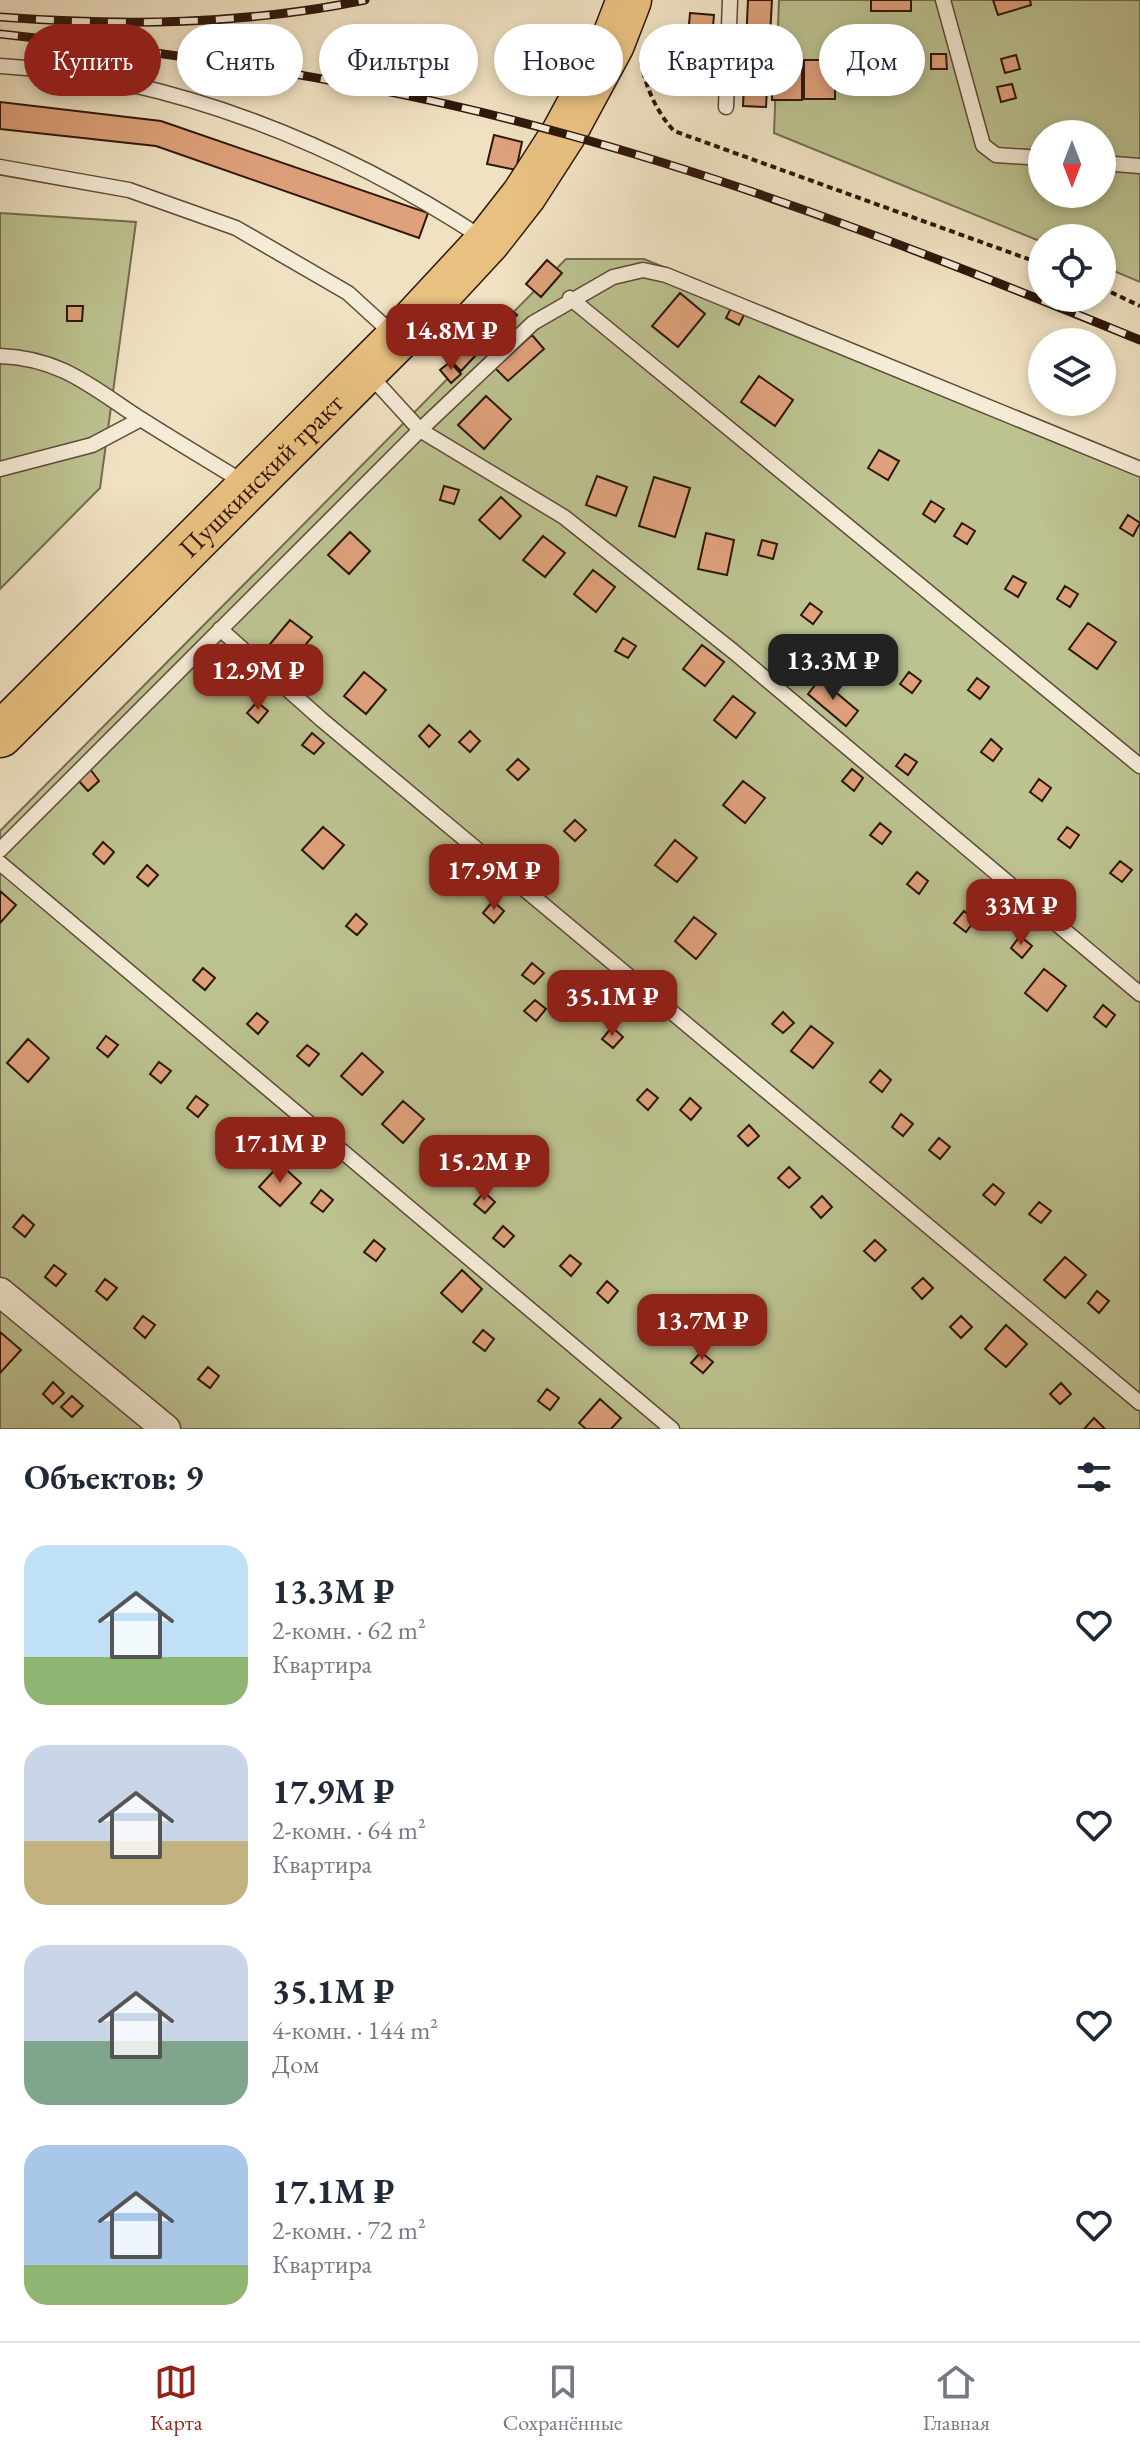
<!DOCTYPE html>
<html lang="ru">
<meta charset="utf-8">
<style>
body{margin:0;font-family:"EB Garamond",serif;background:#f6f6f7;color:#1f2937;height:100vh;display:flex;flex-direction:column;font-size:30px;white-space:nowrap}
*{box-sizing:border-box;margin:0}
p{font-size:26px;color:#747a83}
.icon{flex:none;width:44px;height:44px;fill:none;stroke:currentColor;stroke-width:2;stroke-linecap:round;stroke-linejoin:round}
.map{position:relative;height:1429px;overflow:hidden}
.details{display:flex;flex-direction:column;background:#fff;flex:1}
.details>*{flex:none}
.top-card{position:absolute;left:24px;top:24px;width:1092px;height:72px;display:flex;gap:16px}
.needle{width:52px;rotate:180deg}
.controls{position:absolute;left:1028px;top:120px;display:grid;gap:16px}
.controls a{display:grid;place-items:center;width:88px;height:88px;border-radius:50%;background:#fff;box-shadow:0 4px 12px #0003;font-size:40px}
.price{position:absolute;translate:-50% -68px;padding:0 18px;border-radius:16px;background:#8f2418;color:#fff;font-size:26px;line-height:52px;filter:drop-shadow(0 2px 4px #0008)}
.price::after{content:'';position:absolute;left:50%;top:48px;width:24px;height:18px;margin-left:-12px;background:inherit;clip-path:polygon(0 0,100% 0,50% 100%)}
.price.selected{background:#222;color:#fff}
ul{padding:0;list-style:none}
li{display:flex;align-items:center;gap:24px;height:200px;padding:0 24px}
li span{display:grid;place-items:center;flex:none;width:224px;height:160px;border-radius:24px;color:#555}
li>.icon{margin-inline-start:auto}
span .icon{width:96px;height:96px;fill:#fffc;stroke-width:1}
li b{font-size:34px}
h2{display:flex;justify-content:space-between;align-items:center;height:96px;padding:0 24px;font-size:34px}
.pill{padding:0 28px;border-radius:36px;background:#fff;box-shadow:0 4px 12px #0003;font-size:28px;line-height:72px}
.pill.selected{background:#8f2418;color:#fff}
.tab-bar{display:flex;justify-content:space-around;align-items:center;height:112px;border-top:2px solid #e0e1e3;background:#fff;font-size:22px;color:#747a83}
.tab-bar a{display:grid;justify-items:center;gap:4px}
.tab-bar .selected{color:#8f2418}
.map>svg:first-child{display:block}
.green{fill:#bcc290;stroke:#756c4e;stroke-width:2;fill-rule:evenodd}
.building{fill:#dfa17b;stroke:#2e170b;stroke-width:2}
.lines{fill:none;stroke-linecap:round;stroke-linejoin:round}
.lane-casing{stroke:#5e4a38;stroke-width:17}
.street-casing{stroke:#5e4a38;stroke-width:31}
.primary-casing{stroke:#2e170b;stroke-width:47}
.path{stroke:#2e170b;stroke-width:4;stroke-dasharray:6 4;stroke-linecap:butt}
.lane{stroke:#f5ecd7;stroke-width:14}
.street{stroke:#f5ecd7;stroke-width:28}
.primary{stroke:#e8c080;stroke-width:44}
.rail-casing{stroke:#2e170b;stroke-width:9}
.rail{stroke:#f5ecd7;stroke-width:6;stroke-dasharray:18;stroke-linecap:butt}
.labels{text-anchor:middle;dominant-baseline:central;stroke-width:8;stroke-linejoin:round;paint-order:stroke}
.street-label{font-size:28px;fill:#2e170b;stroke:#f5ecd7}
</style>
<div class="map">
<svg width="1140" height="1429" viewBox="0 0 1140 1429">
<rect width="100%" height="100%" fill="#efe1c1"/>
<filter id="stains"><feTurbulence type="fractalNoise" baseFrequency=".0025" numOctaves="4"/><feColorMatrix values="0 0 0 0 .2 0 0 0 0 .09 0 0 0 0 .02 0 0 0 .5 -.17"/></filter>
<radialGradient id="worn" r=".72"><stop offset=".6" stop-color="#630" stop-opacity="0"/><stop offset="1" stop-color="#630" stop-opacity=".3"/></radialGradient>
<path class="green" d="M779,0h361v282l-38,-16v-28h-60v4l-268,-109zM1042,134h60v60h-60z
M0,213l136,9 -36,266 -100,101z
M566,259h78l496,203v967h-1140v-598z"/>
<path class="building" d="M748,0h24l-6,107 -23,-1z
M871,0h40v11h-40z
M993,0h37l1,5 -33,10z
M690,13l24,2 -7,79 -24,-2z
M861,35h40l-1,38h-40z
M931,54h15l1,15h-16z
M1016,55l4,14 -15,4 -4,-14z
M804,60h31v39h-31z
M772,61h30v39h-30z
M1012,84l4,14 -15,4 -4,-15z
M0,102l161,19 267,92 -9,25 -263,-92 -156,-17z
M494,135l28,7 -6,28 -29,-6z
M547,260l15,13 -21,24 -15,-13z
M680,293l25,21 -27,33 -26,-21z
M733,304l13,7 -7,14 -13,-7z
M67,306h16l-1,15h-15z
M509,308l8,7 -10,10 -8,-7z
M492,313l14,14 -11,11 -14,-14z
M532,335l12,14 -36,32 -13,-13z
M465,341l12,13 -16,17 -13,-13z
M450,362l11,12 -10,9 -11,-13z
M759,376l34,24 -18,26 -34,-24z
M486,396l25,23 -27,30 -26,-24z
M879,450l20,11 -11,19 -20,-12z
M597,476l30,11 -11,29 -30,-11z
M654,477l36,11 -15,49 -36,-11z
M444,486l15,4 -5,14 -14,-4z
M501,497l20,19 -21,23 -21,-19z
M931,501l13,8 -9,13 -12,-8z
M1128,515l12,8 -7,13 -13,-8z
M962,523l13,8 -8,13 -13,-8z
M350,532l20,19 -21,23 -21,-19z
M706,533l28,7 -7,35 -29,-6z
M543,536l22,17 -20,24 -22,-17z
M762,540l15,4 -4,15 -15,-4z
M593,570l22,17 -19,25 -22,-18z
M1013,576l13,7 -8,14 -13,-8z
M1065,586l13,8 -8,13 -13,-8z
M810,603l12,9 -9,12 -12,-9z
M290,620l22,17 -20,24 -22,-17z
M1088,623l28,19 -19,27 -28,-20z
M623,638l13,8 -8,12 -13,-7z
M702,645l22,17 -19,24 -22,-17z
M205,666l11,10 -10,11 -11,-9z
M364,672l22,18 -20,24 -22,-18z
M909,672l12,9 -9,12 -12,-9z
M977,678l12,9 -9,12 -12,-9z
M820,679l38,32 -12,15 -38,-32z
M733,696l22,17 -19,25 -22,-18z
M257,702l11,9 -10,12 -11,-10z
M429,725l11,10 -11,12 -10,-11z
M470,731l10,10 -10,11 -11,-10z
M312,733l12,10 -10,11 -12,-9z
M991,739l11,10 -9,12 -12,-9z
M905,754l12,8 -9,13 -12,-9z
M518,759l11,10 -11,11 -11,-10z
M90,769l9,12 -11,10 -10,-11z
M852,769l11,9 -9,13 -12,-10z
M1039,779l12,9 -9,13 -12,-9z
M743,781l22,17 -20,25 -22,-18z
M575,820l11,10 -11,11 -11,-10z
M880,823l11,9 -9,12 -12,-9z
M323,827l21,18 -21,24 -21,-19z
M1067,827l12,8 -9,13 -12,-9z
M675,840l22,18 -20,24 -22,-17z
M103,842l11,10 -10,12 -11,-10z
M1120,861l12,9 -10,12 -12,-9z
M147,865l11,10 -10,11 -11,-9z
M917,872l11,9 -9,13 -12,-10z
M457,874l11,9 -10,12 -11,-10z
M0,891l16,14 -16,18z
M493,901l11,10 -10,12 -11,-10z
M964,911l11,9 -9,12 -12,-9z
M356,914l11,10 -10,11 -11,-9z
M694,917l22,17 -20,25 -21,-18z
M1020,936l12,10 -10,12 -11,-10z
M532,963l12,10 -10,11 -12,-9z
M203,968l12,10 -10,12 -12,-10z
M1044,969l22,17 -19,25 -22,-18z
M535,1000l11,9 -10,12 -12,-10z
M1103,1005l12,10 -9,12 -12,-10z
M783,1012l11,11 -11,10 -11,-9z
M257,1013l11,9 -10,12 -11,-10z
M811,1026l22,17 -20,25 -22,-17z
M612,1027l11,10 -10,11 -11,-9z
M106,1036l12,9 -10,12 -11,-9z
M28,1039l21,19 -21,24 -21,-19z
M307,1045l12,9 -10,12 -12,-10z
M362,1053l21,19 -21,23 -21,-19z
M159,1062l12,9 -10,12 -11,-9z
M880,1070l11,10 -9,12 -12,-10z
M647,1089l11,9 -10,12 -11,-10z
M196,1096l12,9 -10,12 -11,-9z
M690,1098l11,10 -10,12 -11,-10z
M403,1101l21,18 -21,24 -21,-19z
M901,1114l12,10 -10,12 -11,-9z
M749,1125l10,11 -11,10 -10,-10z
M939,1138l11,9 -10,12 -11,-9z
M460,1149l11,10 -10,12 -11,-10z
M280,1164l21,19 -21,23 -21,-19z
M789,1167l11,11 -11,10 -11,-10z
M993,1184l11,9 -9,12 -12,-10z
M321,1190l12,10 -10,12 -12,-9z
M484,1192l11,10 -10,11 -11,-9z
M822,1196l10,11 -11,11 -10,-11z
M1039,1202l12,9 -10,12 -12,-9z
M23,1215l11,10 -9,12 -12,-10z
M503,1226l11,10 -10,11 -11,-9z
M374,1240l11,9 -9,12 -12,-9z
M875,1240l11,10 -11,11 -11,-10z
M570,1255l11,9 -10,12 -11,-10z
M1065,1257l21,18 -21,23 -21,-18z
M54,1265l12,9 -10,12 -11,-9z
M462,1270l20,19 -20,23 -21,-19z
M923,1278l10,10 -11,11 -10,-11z
M105,1279l12,9 -10,12 -11,-9z
M607,1281l11,10 -10,12 -11,-10z
M1097,1291l12,10 -10,12 -11,-10z
M650,1311l11,10 -10,12 -11,-10z
M143,1316l12,9 -10,13 -11,-10z
M961,1316l11,11 -11,11 -11,-11z
M1006,1325l21,19 -21,23 -21,-18z
M483,1330l11,9 -9,12 -12,-9z
M0,1332l21,18 -21,23z
M701,1352l12,10 -10,11 -12,-10z
M208,1367l11,9 -9,12 -12,-9z
M53,1382l11,11 -11,11 -10,-10z
M1061,1383l10,11 -11,10 -10,-10z
M547,1389l12,9 -9,12 -12,-9z
M72,1396l11,10 -11,11 -11,-10z
M600,1399l21,19 -10,11h-25l-7,-6z
M1094,1418l11,11h-21z"/>
<g class="lines">
<g class="lane-casing">
<path id="lane" d="M943,0l40,145 13,10 46,3
M0,66c173,10 341,79 484,173
M726,107l4,-107
M1102,163l38,3
M0,167l129,23 107,38 112,65 45,41
M570,298l570,468
M0,356c63,2 95,34 144,65 33,21 67,41 101,62
M368,373l52,57 144,87 170,135 406,342
M0,469l92,-24 49,-26
M220,629l102,91 818,683
M0,850l420,-420 113,-107 80,-46 30,-7 23,5 474,194
M0,863l672,566"/>
</g>
<g class="street-casing">
<path id="street" d="M0,1292l166,137"/>
</g>
<g class="primary-casing">
<g id="primary">
<path id="s1" d="M0,735l398,-397 90,-97 36,-46 40,-62 48,-89 17,-44"/>
</g>
</g>
<path class="path" d="M641,62c5,26 15,49 33,69l368,133
M1102,288l38,18"/>
<use href="#lane" class="lane"/>
<use href="#street" class="street"/>
<use href="#primary" class="primary"/>
<g class="rail-casing">
<path id="rail" d="M0,17c123,9 244,8 365,-17
M0,34c190,21 380,48 565,100 197,54 386,129 575,206"/>
</g>
<use href="#rail" class="rail"/>
</g>
<g class="labels">
<g class="street-label">
<text stroke="none"><textPath href="#s1" startOffset="368">Пушкинский тракт</textPath></text>
</g>
</g>
<rect width="100%" height="100%" filter="url(#stains)"/>
<rect width="100%" height="100%" fill="url(#worn)"/>
</svg>
<div class="controls">
<a><svg class="needle" viewBox="-14 -14 28 28"><path d="M0-13l5 13h-10z" fill="#e53935"/><path d="M0 13l5-13h-10z" fill="#747a83"/></svg></a>
<a><svg class="icon" aria-label="locate" viewBox="0 0 24 24"><circle cx="12" cy="12" r="6"/><path d="M12 2v4M12 18v4M2 12h4M18 12h4"/></svg></a>
<a><svg class="icon" aria-label="layers" viewBox="0 0 24 24"><path d="M12 4l9 5-9 5-9-5zM3 14l9 5 9-5"/></svg></a>
</div>
<b class="price" style="left:451px;top:372px">14.8M ₽</b>
<b class="price selected" style="left:833px;top:702px">13.3M ₽</b>
<b class="price" style="left:258px;top:712px">12.9M ₽</b>
<b class="price" style="left:494px;top:912px">17.9M ₽</b>
<b class="price" style="left:1021px;top:947px">33M ₽</b>
<b class="price" style="left:612px;top:1038px">35.1M ₽</b>
<b class="price" style="left:280px;top:1185px">17.1M ₽</b>
<b class="price" style="left:484px;top:1203px">15.2M ₽</b>
<b class="price" style="left:702px;top:1362px">13.7M ₽</b>
<div class="top-card">
<a class="pill selected">Купить</a>
<a class="pill">Снять</a>
<a class="pill">Фильтры</a>
<a class="pill">Новое</a>
<a class="pill">Квартира</a>
<a class="pill">Дом</a>
</div>
</div>
<section class="details">
<h2>Объектов: 9<svg class="icon" aria-label="filters" viewBox="0 0 24 24"><path d="M4 7h16M4 17h16"/><circle cx="9" cy="7" r="2"/><circle cx="15" cy="17" r="2"/></svg></h2>
<ul>
<li><span style="background:linear-gradient(#bfe0f5 70%,#8fb573 0)"><svg class="icon" aria-label="home" viewBox="0 0 24 24"><path d="M3 11l9-7 9 7M6 9v11h12V9"/></svg></span><div><b>13.3M ₽</b><p>2-комн. · 62 m²</p><p>Квартира</p></div><svg class="icon" aria-label="heart" viewBox="0 0 24 24"><path d="M12 20l-8-8c-3-5 5-10 8-4 3-6 11-1 8 4z"/></svg></li>
<li><span style="background:linear-gradient(#c9d6e8 60%,#c2b280 0)"><svg class="icon" aria-label="home" viewBox="0 0 24 24"><path d="M3 11l9-7 9 7M6 9v11h12V9"/></svg></span><div><b>17.9M ₽</b><p>2-комн. · 64 m²</p><p>Квартира</p></div><svg class="icon" aria-label="heart" viewBox="0 0 24 24"><path d="M12 20l-8-8c-3-5 5-10 8-4 3-6 11-1 8 4z"/></svg></li>
<li><span style="background:linear-gradient(#c9d6e8 60%,#7fa58c 0)"><svg class="icon" aria-label="home" viewBox="0 0 24 24"><path d="M3 11l9-7 9 7M6 9v11h12V9"/></svg></span><div><b>35.1M ₽</b><p>4-комн. · 144 m²</p><p>Дом</p></div><svg class="icon" aria-label="heart" viewBox="0 0 24 24"><path d="M12 20l-8-8c-3-5 5-10 8-4 3-6 11-1 8 4z"/></svg></li>
<li><span style="background:linear-gradient(#a9c7e8 75%,#8fb573 0)"><svg class="icon" aria-label="home" viewBox="0 0 24 24"><path d="M3 11l9-7 9 7M6 9v11h12V9"/></svg></span><div><b>17.1M ₽</b><p>2-комн. · 72 m²</p><p>Квартира</p></div><svg class="icon" aria-label="heart" viewBox="0 0 24 24"><path d="M12 20l-8-8c-3-5 5-10 8-4 3-6 11-1 8 4z"/></svg></li>
</ul>
</section>
<nav class="tab-bar">
<a class="selected"><svg class="icon" aria-label="map" viewBox="0 0 24 24"><path d="M3 6l6-2 6 2 6-2v14l-6 2-6-2-6 2zM9 4v14M15 6v14"/></svg>Карта</a>
<a><svg class="icon" aria-label="saved" viewBox="0 0 24 24"><path d="M7 4h10v16l-5-4-5 4z"/></svg>Сохранённые</a>
<a><svg class="icon" aria-label="home" viewBox="0 0 24 24"><path d="M3 11l9-7 9 7M6 9v11h12V9"/></svg>Главная</a>
</nav>
